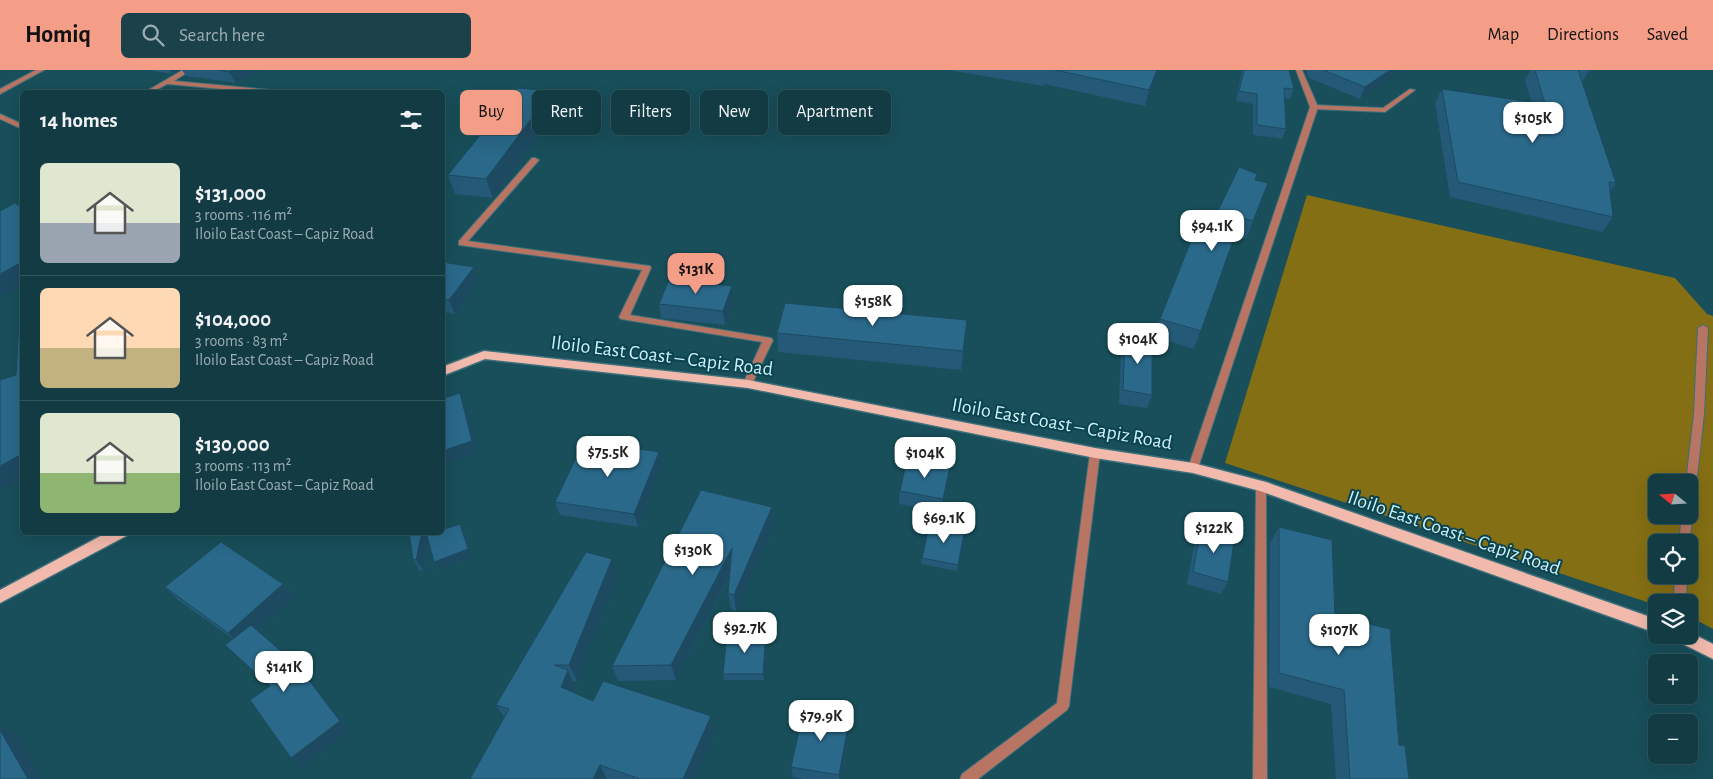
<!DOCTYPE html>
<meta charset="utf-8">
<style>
body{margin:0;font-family:"Alegreya Sans",sans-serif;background:#1b424b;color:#f1f3f6;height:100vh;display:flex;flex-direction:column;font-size:19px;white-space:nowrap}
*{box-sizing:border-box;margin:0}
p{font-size:16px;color:#9cadb2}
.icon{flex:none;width:28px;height:28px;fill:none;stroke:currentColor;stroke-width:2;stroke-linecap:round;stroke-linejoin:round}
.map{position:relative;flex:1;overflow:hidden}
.panel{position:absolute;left:20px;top:20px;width:425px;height:445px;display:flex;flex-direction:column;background:#123b44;border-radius:8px;box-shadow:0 5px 20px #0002,0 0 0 1px #31555d}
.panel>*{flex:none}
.guide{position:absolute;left:460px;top:20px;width:475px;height:45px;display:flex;gap:10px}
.needle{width:32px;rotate:288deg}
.controls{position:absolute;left:1648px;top:404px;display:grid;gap:10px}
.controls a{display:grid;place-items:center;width:50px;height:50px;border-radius:8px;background:#123b44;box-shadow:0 5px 20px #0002,0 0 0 1px #31555d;font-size:25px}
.price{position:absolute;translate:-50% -42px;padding:0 11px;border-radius:10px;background:#fff;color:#222;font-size:16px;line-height:32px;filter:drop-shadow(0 1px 2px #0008)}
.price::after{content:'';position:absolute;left:50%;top:30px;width:15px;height:11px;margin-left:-8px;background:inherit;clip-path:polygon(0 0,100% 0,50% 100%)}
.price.current{background:#f49e88;color:#111}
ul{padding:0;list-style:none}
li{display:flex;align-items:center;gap:15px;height:125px;padding:0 20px}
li+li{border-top:1px solid #31555d}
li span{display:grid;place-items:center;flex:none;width:140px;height:100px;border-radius:8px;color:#555}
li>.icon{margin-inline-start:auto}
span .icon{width:60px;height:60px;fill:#fffc;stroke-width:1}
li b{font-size:21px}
h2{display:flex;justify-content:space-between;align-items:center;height:60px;padding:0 20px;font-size:21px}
.pill{padding:0 18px;border-radius:8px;background:#123b44;box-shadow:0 5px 20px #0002,0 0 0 1px #31555d;font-size:18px;line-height:45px}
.pill.current{background:#f49e88;color:#111}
header{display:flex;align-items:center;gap:30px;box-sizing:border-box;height:70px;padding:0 25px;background:#f49e88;color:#111}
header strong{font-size:24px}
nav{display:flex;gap:28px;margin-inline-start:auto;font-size:18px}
.search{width:350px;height:45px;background:#1b424b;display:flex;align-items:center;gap:12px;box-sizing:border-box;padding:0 18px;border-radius:8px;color:#9cadb2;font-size:19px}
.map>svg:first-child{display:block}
.green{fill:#856f14;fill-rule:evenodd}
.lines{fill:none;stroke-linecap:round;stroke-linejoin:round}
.lane-casing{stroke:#3c6f7a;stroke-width:2}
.street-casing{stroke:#3c6f7a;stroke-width:2}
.primary-casing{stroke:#3c6f7a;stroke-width:3}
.lane{fill:#b87564;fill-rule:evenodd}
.street{fill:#b87564;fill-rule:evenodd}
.primary{fill:#f2baac;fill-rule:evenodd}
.wall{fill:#245a77}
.shaded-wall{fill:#1d4a61}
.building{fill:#2a698a;stroke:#1d4a61}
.labels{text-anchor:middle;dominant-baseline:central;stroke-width:4;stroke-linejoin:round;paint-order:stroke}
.street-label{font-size:20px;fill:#ceeff8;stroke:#09444f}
</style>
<header>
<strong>Homiq</strong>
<div class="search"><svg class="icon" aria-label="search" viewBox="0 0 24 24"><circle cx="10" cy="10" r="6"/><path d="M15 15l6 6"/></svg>Search here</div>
<nav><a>Map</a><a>Directions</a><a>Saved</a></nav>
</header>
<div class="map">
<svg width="1713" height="709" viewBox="0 0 1713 709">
<rect width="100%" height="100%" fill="#184f5a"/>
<path class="green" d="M1307,125l368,83 32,36 6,2v313l-24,-13v-14h-33v3l-431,-142zM1656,412h33v33h-33zM1656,472h33v33h-33z"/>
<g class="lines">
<g class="lane-casing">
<path id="lane" d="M1410,19l5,1 -30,22 -71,-3 -4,-2 4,-2 69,3z
M532,88h3l4,2 -71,81 182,25 1,2 -21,47 141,23 2,2 -22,46h-6l-2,-2 19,-42 -141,-23 -2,-2 23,-47 -183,-25v-4z
M1703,255l5,3 -4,86 -10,90 -1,3 -4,1v-26h-3l8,-68 4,-86z
M1689,441l3,4 -2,27 -1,2 -10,-2 3,-27h7z
M1675,505h12l-1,27h-12z"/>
</g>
<g class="street-casing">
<path id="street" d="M36,0h8l-44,24v-5z
M183,0h8l-17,11 97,9 3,2h-19l-88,-8 -15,8h-7z
M1296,0h6l16,37 -120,361 -1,3h-8l-1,-3 122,-361z
M0,44l22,10v5l-22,-10z
M1095,379l4,1 1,3 -31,253 -2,4 -89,69h-18l2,-5 95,-71 33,-250 1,-3z
M1261,412l4,1 1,3 1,293h-14l3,-293 1,-3z"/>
</g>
<g class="primary-casing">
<path id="primary" d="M484,281l264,29 347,68 98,15 73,19 390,137v14l-396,-142 -67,-18 -98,-15 -347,-70 -263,-29 -43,17v-9z
M108,462h20l-2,4 -126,67v-13z
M1689,562l24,12v15l-38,-19 -2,-5h16z"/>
</g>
<use href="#lane" class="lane"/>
<use href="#street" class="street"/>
<use href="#primary" class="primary"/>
</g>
<path class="wall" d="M148,0h31l-6,4z
M182,0h79l-25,13 -50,-7z
M948,0h212l-15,36 -101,-22v2z
M1242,0h47l5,19 -4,10h-5l1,30 -4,10 -29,-4v-31l-17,-3z
M1306,0h95l-41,29 -51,-21z
M1531,0h58v1l-7,11 34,101 -6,8 3,26 -11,15 -152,-35 -15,-94 7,-14 89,13 -6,-22z
M552,21l5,19 -64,88 -38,-4 -7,-19z
M1255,110l6,21 -15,38 -11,-3 -41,113 -40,-12 6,-18 55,-102z
M442,192l37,19 -24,33 -13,-2z
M732,216l2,14 -9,25 -64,-7 -2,-14z
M967,250l-6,50 -183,-18 -1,-19z
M1125,265l27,60 -5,13 -28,-4 2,-55z
M659,382l3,13 -24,62 -78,-12 -5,-13z
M950,396l-2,14 -6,32 -43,-8 1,-13z
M774,454l-38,87 -5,-2 -3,-16 2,-17 -54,104 -58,1 -6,-15z
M1201,456l27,56 -7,12 -34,-10 8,-45z
M1279,457l56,89 64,129 10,34h-73l-5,-75 -62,-17 1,-144z
M965,459l-8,42 -36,-7 1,-6z
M463,460l8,26 -33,13 -4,-7 -5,-19 -6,28h-3l-7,-12 17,-24z
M618,506l-41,105h-4l2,5 -2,7 20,8 122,30 -21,48h-224l34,-62 -8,-12z
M283,514l11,13 -37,33 41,36 10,11 41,53 -47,37 -11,-9 -21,-72 -45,-41 8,-6 -55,-39 -13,-13z
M766,564l1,6 -3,40h-40l-1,-6z
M850,646v11l-9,52h-37l-11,-2 -2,-10z"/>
<path class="shaded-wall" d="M170,0h9l-6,4z
M233,0h28l-25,13 -7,-11z
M1157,0h3l-15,36 4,-16z
M1390,0h11l-41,29 5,-12z
M552,21l5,19 -64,88 -7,-19z
M22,192v24l-22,12v-24z
M474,197l5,14 -24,33 -6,-14z
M732,216l2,14 -9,25 -2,-14z
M460,323l5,12 13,48 -36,11v-13z
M659,382l3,13 -24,62 -4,-13z
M22,384v25l-22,12v-25z
M950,396l-2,14 -6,32 1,-13z
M442,413l3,16 -3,-6z
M772,437l2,17 -38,87 -2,-16z
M460,454l3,6 8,26 -33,13 -4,-7z
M43,462h16l-11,5z
M422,462h9l-8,39 -7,-11z
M732,478l3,17 -59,115 -5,-15z
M612,489l6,17 -41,105 -8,-16z
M283,514l11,13 -54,48 -12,-12z
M766,564l1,6 -3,40 -1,-6z
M298,596l10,11 41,53 -47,37 -11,-9z
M568,600l7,16 -6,17 -8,-16z
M711,646l4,15 -21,48h-11z
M850,646v11l-9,52h-2v-4z
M0,655l18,11 25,43h-15l-28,-45z
M600,695l7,14h-14z"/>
<path class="building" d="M218,0h15l-4,2z
M1055,0h102l-8,20z
M1244,0h45l5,19 -10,-1 2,41 -29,-4v-31l-18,-3z
M1323,0h67l-25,17z
M1535,0h43l38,113 -7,-1 4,35 -155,-35 -16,-93 103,15z
M518,18l34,3 -66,88 -38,-4z
M1239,97l18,7 -2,6 13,3 -15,38 -12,-3 -40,113 -41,-12 42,-106 13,4z
M15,133l7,5v54l-22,12v-63z
M442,192l32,5 -25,33 -7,-1z
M22,203v181l-22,12v-86l16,-5z
M669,210l63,6 -9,25 -64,-7z
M785,233l182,17 -4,31 -186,-18z
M1125,265l27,4v56l-29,-5z
M460,323l12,48 -30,10v-52z
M584,371l75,11 -25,62 -79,-12z
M907,389l43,7 -7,33 -43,-8z
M701,420l71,17 -38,88 -6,-2 4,-45 -61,117 -59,1z
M930,452l35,7 -7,36 -36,-7z
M460,454l8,25 -34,13 -7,-26 10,-4h5v-2z
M1201,456l34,9 -7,47 -35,-10z
M1279,457l53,13 3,76 55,13 9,116 6,1 4,33h-59l-6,-89 -65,-17z
M409,462h13l-6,28 -3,-1z
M221,472l62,42 -55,49 -63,-46z
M586,482l26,7 -43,106h-15l14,5 -7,17 32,14 10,-20 108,35 -28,63h-43l-40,-14 -7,14h-123l39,-70 -13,-4z
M251,555l47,41 42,55 -49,37 -41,-58 20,-14 -45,-41z
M727,564h39l-3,40h-40z
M804,638l46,8 -11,59 -48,-8z
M0,660l28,49h-28z"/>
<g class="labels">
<g class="street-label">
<text transform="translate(662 286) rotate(7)">Iloilo East Coast – Capiz Road</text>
<text transform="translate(1062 354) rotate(10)">Iloilo East Coast – Capiz Road</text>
<text transform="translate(1454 463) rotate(19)">Iloilo East Coast – Capiz Road</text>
</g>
</g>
</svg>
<div class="controls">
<a><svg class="needle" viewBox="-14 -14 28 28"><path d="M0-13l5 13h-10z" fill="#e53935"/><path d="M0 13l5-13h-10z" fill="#9cadb2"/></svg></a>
<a><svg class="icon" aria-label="locate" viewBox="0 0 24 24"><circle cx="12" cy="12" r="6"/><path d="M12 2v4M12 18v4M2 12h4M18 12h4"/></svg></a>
<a><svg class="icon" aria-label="layers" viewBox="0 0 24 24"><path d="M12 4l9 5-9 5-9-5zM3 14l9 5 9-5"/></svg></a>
<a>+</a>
<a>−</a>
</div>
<b class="price" style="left:1533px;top:74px">$105K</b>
<b class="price" style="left:1212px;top:182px">$94.1K</b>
<b class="price current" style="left:696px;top:225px">$131K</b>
<b class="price" style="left:873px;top:257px">$158K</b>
<b class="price" style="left:1138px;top:295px">$104K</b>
<b class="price" style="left:608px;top:408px">$75.5K</b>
<b class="price" style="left:925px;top:409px">$104K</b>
<b class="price" style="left:944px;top:474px">$69.1K</b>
<b class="price" style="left:1214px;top:484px">$122K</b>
<b class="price" style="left:693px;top:506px">$130K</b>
<b class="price" style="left:745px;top:584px">$92.7K</b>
<b class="price" style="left:1339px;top:586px">$107K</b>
<b class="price" style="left:284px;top:623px">$141K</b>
<b class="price" style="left:821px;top:672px">$79.9K</b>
<div class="guide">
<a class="pill current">Buy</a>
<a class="pill">Rent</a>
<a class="pill">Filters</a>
<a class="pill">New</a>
<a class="pill">Apartment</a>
</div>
<section class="panel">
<h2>14 homes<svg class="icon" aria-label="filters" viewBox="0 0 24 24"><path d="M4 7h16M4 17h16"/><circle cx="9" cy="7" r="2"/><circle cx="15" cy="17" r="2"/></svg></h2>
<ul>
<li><span style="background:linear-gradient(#dfe7d0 60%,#9aa5b1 0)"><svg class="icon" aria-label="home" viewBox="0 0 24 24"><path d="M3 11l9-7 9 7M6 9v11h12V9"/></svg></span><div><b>$131,000</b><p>3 rooms · 116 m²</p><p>Iloilo East Coast – Capiz Road</p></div></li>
<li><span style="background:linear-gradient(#ffd9b3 60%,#c2b280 0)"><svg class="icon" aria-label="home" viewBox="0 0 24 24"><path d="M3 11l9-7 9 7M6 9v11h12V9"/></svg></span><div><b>$104,000</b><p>3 rooms · 83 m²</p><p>Iloilo East Coast – Capiz Road</p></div></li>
<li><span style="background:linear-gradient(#dfe7d0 60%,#8fb573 0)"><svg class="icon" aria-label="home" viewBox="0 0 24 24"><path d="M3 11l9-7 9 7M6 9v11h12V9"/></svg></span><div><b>$130,000</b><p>3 rooms · 113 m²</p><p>Iloilo East Coast – Capiz Road</p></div></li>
</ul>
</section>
</div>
